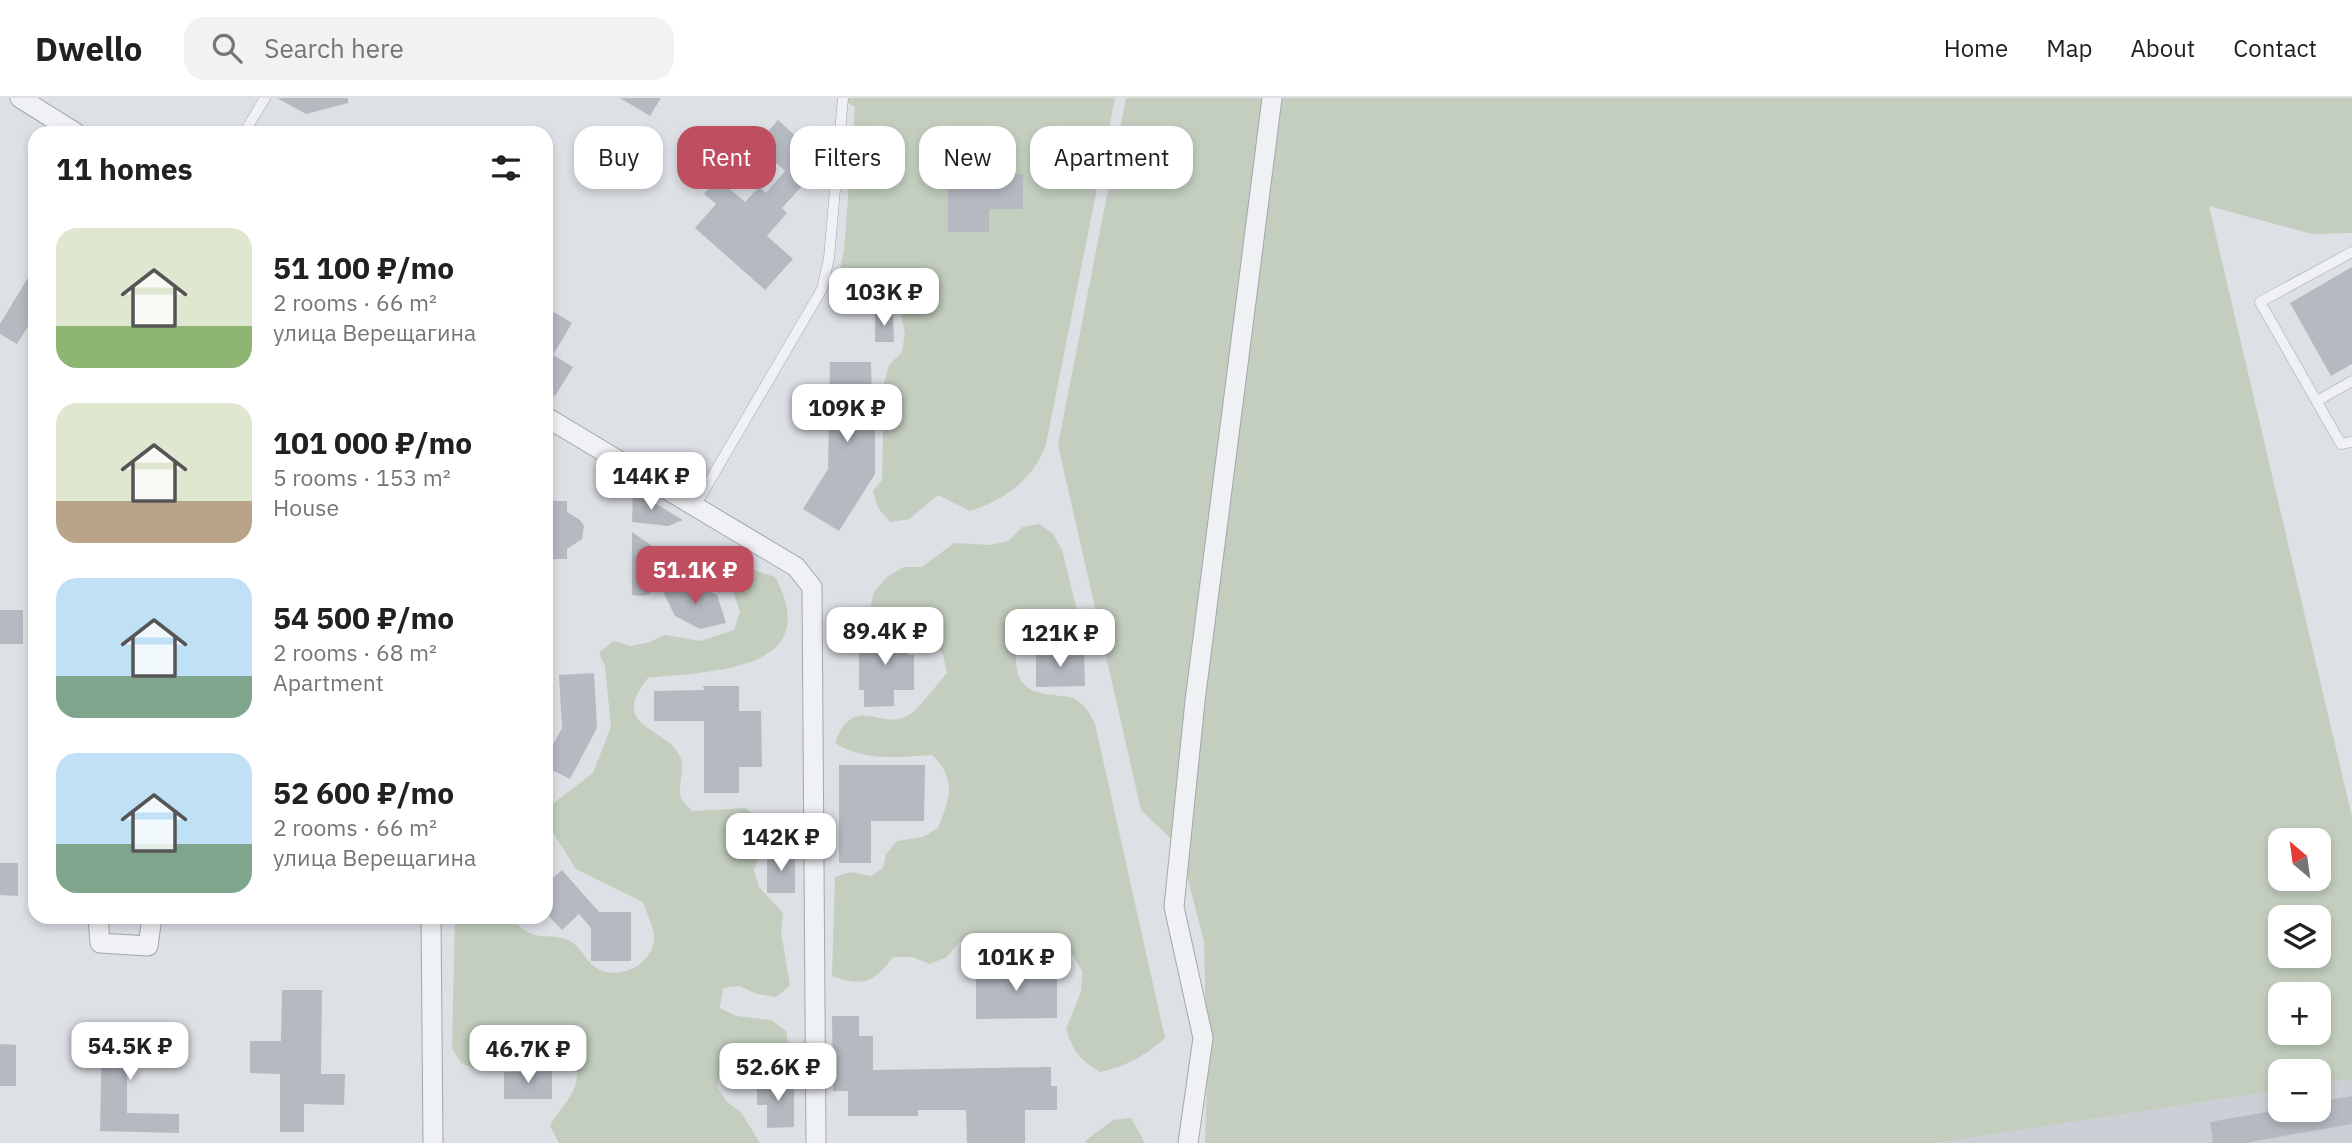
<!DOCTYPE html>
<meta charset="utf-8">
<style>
body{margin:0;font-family:"IBM Plex Sans",sans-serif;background:#f2f2f2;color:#202124;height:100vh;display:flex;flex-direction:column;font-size:26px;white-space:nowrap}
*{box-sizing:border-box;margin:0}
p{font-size:23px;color:#757577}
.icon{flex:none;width:38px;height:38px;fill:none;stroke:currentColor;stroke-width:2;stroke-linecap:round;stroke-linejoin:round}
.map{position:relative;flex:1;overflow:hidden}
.drawer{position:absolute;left:28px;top:28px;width:525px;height:798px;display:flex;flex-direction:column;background:#fff;border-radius:21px;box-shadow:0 4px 10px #0003}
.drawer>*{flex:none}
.hud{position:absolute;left:574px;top:28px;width:665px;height:63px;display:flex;gap:14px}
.needle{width:46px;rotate:331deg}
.fabs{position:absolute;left:2268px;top:730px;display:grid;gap:14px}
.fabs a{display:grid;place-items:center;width:63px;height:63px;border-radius:14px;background:#fff;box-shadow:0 4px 10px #0003;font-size:35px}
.price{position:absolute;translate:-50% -60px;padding:0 16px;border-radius:14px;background:#fff;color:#222;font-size:23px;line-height:46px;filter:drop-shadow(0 2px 4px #0008)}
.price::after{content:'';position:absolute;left:50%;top:42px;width:21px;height:16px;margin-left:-10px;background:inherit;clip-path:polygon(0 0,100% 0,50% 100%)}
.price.on{background:#be4e60;color:#fff}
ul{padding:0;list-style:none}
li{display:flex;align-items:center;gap:21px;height:175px;padding:0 28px}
li span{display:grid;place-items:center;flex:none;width:196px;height:140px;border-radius:21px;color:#555}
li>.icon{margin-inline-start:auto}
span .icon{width:84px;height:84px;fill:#fffc;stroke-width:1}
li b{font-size:30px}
h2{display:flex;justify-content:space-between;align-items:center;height:84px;padding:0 28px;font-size:30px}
.chip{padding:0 24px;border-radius:21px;background:#fff;box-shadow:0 4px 10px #0003;font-size:24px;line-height:63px}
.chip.on{background:#be4e60;color:#fff}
header{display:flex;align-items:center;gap:42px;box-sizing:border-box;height:98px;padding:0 35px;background:#fff;border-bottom:2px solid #e0e0e0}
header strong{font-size:33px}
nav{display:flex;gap:38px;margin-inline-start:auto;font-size:24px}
.search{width:490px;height:63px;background:#f2f2f2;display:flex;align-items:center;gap:18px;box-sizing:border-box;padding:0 24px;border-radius:21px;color:#757577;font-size:26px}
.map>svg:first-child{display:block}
.built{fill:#cbcfd6}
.green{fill:#c3cebf;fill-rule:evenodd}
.building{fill:#b5bac1}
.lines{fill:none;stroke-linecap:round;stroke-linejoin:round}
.service-casing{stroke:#a3a7ae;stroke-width:11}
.minor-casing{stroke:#a3a7ae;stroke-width:21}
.service{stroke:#eff1f4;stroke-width:10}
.minor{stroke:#eff1f4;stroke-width:19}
</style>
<header>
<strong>Dwello</strong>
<div class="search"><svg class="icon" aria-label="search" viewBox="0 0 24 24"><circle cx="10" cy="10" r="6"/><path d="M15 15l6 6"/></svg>Search here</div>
<nav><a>Home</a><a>Map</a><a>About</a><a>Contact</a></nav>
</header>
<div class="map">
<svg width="2352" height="1045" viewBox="0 0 2352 1045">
<rect width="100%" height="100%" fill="#dde0e5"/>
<path class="built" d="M2352,981v64h-415l343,-53v20h39v-26z"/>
<path class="green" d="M839,0h276l-69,346c-12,35 -41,56 -76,67l-32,-16 -29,24 -19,3 -12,-14 -5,-17 9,-11 2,-97 5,-18 13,-13 3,-19 -8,-35 -19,-2 -18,7 -19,1 -4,-19 7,-35 11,-143z
M1126,0h1226v135l-40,1 -103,-28 143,611v262l-33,5v-13h-39v19l-343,53h-732l2,-64 -3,-137 -24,-94 -39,-38 -83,-365zM2280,742h39v38h-39zM2280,819h39v39h-39zM2280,896h39v38h-39z
M1039,426l14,10 9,16 21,85 -19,2 -17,-6 -18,4 -13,13c-2,31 6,44 37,47 7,1 16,1 22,4 10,6 15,15 20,25l70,314c-19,17 -40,29 -65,34 -21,-13 -26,-20 -34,-43l15,-37 1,-21 -10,-17 -18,-8 -18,-1 -19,5h-19l-15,-9 -24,1 -12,15 -17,7 -18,-7h-19c-20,26 -30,30 -61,19l3,-99 16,-5 20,4 12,-8 3,-14 11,-13 26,-4 15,-9c11,-29 20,-48 -6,-73 -34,2 -67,7 -97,-12 19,-52 45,-11 74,-28 10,-6 29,-32 38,-42l-4,-18 -20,-32 -38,-4 -15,-10 4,-17 14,-16 16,-9h18l32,-24 37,2 17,-4 14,-14z
M742,468l33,11c52,96 -67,94 -127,101 -42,52 22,48 33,81 4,11 -4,27 0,39 2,4 8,9 11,13l53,-3 15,11 5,17 -11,34 5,17 24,26 -2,18 9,55 -14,11 -19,-3 -17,-8 -17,2 -3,20 16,8 35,4 15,11 3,17c-29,25 -37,11 -69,22l-3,17 10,15 14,10 19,31h-201l-9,-17c15,-27 31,-31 26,-66 -11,-10 -19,-13 -34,-16 -30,-5 -41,9 -63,26l-18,-7 -9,-15 3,-131h59v4c4,3 8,8 12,10 11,8 29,3 42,9 15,7 18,25 35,31 23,7 51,-9 51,-34 0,-10 -8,-25 -11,-35l-67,-33 -29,-46 4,-18 42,-32 18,-46 -6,-61 -6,-13 14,-12 18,5 19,-4 15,-7 35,6 34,-11 6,-18 -11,-34z
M1131,1020l14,25h-59l-1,-2 28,-21z"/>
<path class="building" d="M277,0h71v5l-42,11z
M620,0h41l-11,18z
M778,22l46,42 -42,46 5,5 -20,23 26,23 -28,31 -70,-62 21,-24 -12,-10 14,-15 27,23 14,-15 7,6 19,-22 -29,-26z
M948,76h75v35h-34v23h-41z
M35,168v49l-18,29 -17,-10v-10z
M2352,169v97l-21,12 -41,-73z
M554,214l18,11 -19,32 20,12 -18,29 -9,-5v-65z
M875,215h18l1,29h-19z
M830,264h41l1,43h3v69l-36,57 -36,-22 25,-40z
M633,392l50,30 -15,6 -36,-4z
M546,403h21v11l13,8 4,6 -2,13 -15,10v10h-21z
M632,434l23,16 7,8 3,12 -3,16 -13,10 -6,2 -11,-1z
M692,485l25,12 9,28 -26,6 -25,-13 -13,-26z
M0,512h23v34h-23z
M908,534v23h6v35h-20v16l-30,1v-17h-5v-57z
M1084,553l1,35 -49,1v-35z
M594,575l3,55 -27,51 -24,-12v-9l16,-30 -3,-53z
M703,588h36v25h22l1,56h-23v26h-35v-72h-50v-30l50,-1z
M839,667h86l-1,56h-53v42h-32z
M767,755h28v40h-28z
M0,765h18v33l-18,-1z
M562,772l37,42h32v49h-40v-33l-12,-14 -17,16 -16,-17v-29z
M976,870h81v50l-81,1z
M282,892h40l-1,84h24l-1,31 -40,-1v28h-24v-58l-30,-1v-32h31z
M832,918h27v20h14v34l178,-3v19h6v24h-32v33h-58l-1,-33h-48v6h-70v-25h-15z
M102,934l60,1v35h-35v45l52,1v19l-79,-2z
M0,946l16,1v41h-16z
M552,973v28h-48v-27z
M757,984h37v45l-27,1v-23h-10z
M2352,998v28l-108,19h-31l-3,-21 67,-12h42v-8z"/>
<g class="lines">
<g class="service-casing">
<path id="service" d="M244,35l21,-35
M2352,154l-92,50 81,142 11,-2
M2317,303l35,-20
M695,408l127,-217 7,-31 14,-160"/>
</g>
<g class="minor-casing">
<path id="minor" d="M20,0l56,35
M546,319l250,150 16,20 4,556
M98,819l2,26 48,3 4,-29
M431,819l2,226
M1188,1045l15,-105 -29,-131 21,-206 77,-603"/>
</g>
<use href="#service" class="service"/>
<use href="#minor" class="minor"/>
</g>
</svg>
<div class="fabs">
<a><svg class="needle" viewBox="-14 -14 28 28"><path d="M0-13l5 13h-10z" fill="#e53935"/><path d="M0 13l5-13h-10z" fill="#757577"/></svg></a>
<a><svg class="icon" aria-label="layers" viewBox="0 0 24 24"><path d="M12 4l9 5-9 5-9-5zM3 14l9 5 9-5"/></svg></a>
<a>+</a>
<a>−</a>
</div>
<b class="price" style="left:884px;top:230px">103K ₽</b>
<b class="price" style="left:847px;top:346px">109K ₽</b>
<b class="price" style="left:651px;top:414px">144K ₽</b>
<b class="price on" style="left:695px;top:508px">51.1K ₽</b>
<b class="price" style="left:885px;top:569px">89.4K ₽</b>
<b class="price" style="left:1060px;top:571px">121K ₽</b>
<b class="price" style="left:781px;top:775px">142K ₽</b>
<b class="price" style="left:1016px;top:895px">101K ₽</b>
<b class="price" style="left:130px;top:984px">54.5K ₽</b>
<b class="price" style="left:528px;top:987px">46.7K ₽</b>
<b class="price" style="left:778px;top:1005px">52.6K ₽</b>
<div class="hud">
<a class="chip">Buy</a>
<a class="chip on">Rent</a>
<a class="chip">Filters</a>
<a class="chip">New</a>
<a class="chip">Apartment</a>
</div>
<section class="drawer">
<h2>11 homes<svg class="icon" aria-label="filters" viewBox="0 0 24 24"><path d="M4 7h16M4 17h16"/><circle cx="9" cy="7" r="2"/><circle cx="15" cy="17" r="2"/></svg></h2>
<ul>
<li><span style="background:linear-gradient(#dfe7d0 70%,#8fb573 0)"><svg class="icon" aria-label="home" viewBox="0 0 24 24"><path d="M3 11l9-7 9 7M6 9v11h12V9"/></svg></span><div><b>51 100 ₽/mo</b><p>2 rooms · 66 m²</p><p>улица Верещагина</p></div></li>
<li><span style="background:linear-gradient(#dfe7d0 70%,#b9a48a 0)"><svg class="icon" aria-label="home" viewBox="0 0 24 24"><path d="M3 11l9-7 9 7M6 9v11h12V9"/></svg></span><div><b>101 000 ₽/mo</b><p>5 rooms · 153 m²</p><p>House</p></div></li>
<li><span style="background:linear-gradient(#bfe0f5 70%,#7fa58c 0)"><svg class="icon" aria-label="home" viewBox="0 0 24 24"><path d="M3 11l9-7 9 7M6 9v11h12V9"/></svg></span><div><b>54 500 ₽/mo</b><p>2 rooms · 68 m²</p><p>Apartment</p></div></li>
<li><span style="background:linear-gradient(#bfe0f5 65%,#7fa58c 0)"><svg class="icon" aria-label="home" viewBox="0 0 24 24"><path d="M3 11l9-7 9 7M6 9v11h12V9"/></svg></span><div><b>52 600 ₽/mo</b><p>2 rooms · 66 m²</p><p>улица Верещагина</p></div></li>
</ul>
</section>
</div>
